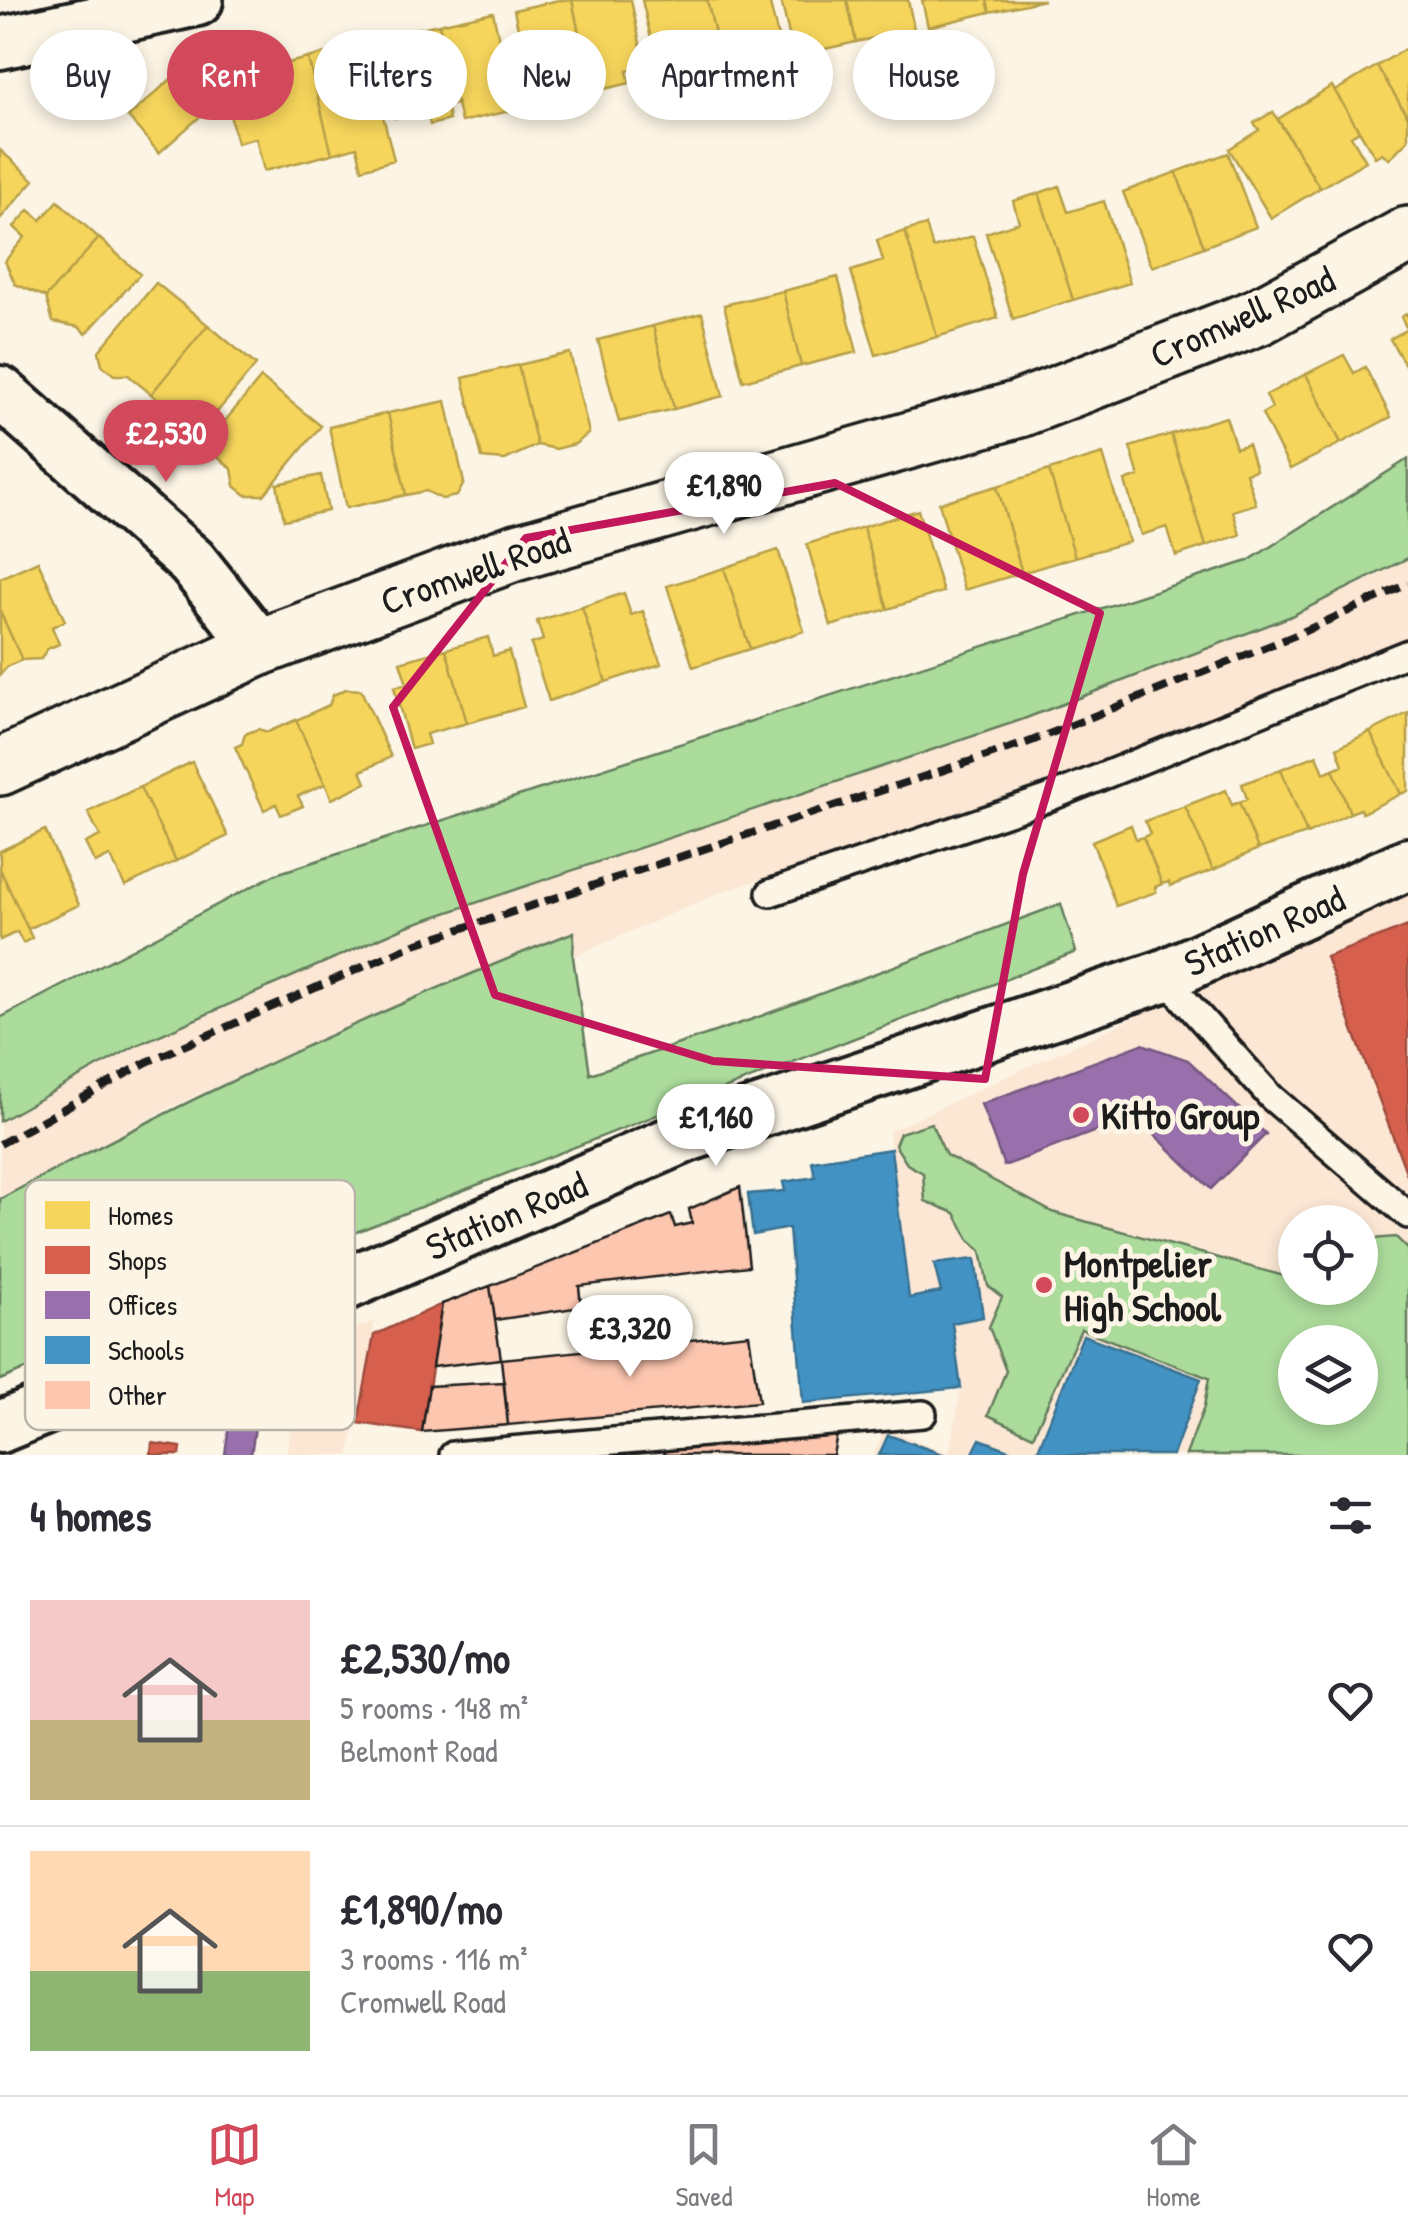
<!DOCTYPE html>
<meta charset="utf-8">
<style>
body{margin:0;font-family:"Patrick Hand",sans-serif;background:#f2f2f3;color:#2b2b33;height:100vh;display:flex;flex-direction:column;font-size:38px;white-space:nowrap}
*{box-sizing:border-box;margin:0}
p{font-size:32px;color:#7c7c81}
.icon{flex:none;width:55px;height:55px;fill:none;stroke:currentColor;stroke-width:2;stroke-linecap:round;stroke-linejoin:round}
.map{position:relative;height:1455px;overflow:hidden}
.side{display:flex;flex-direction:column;background:#fff;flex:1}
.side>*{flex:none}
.banner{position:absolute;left:30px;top:30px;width:1350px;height:90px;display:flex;gap:20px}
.tools{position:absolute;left:1278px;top:1205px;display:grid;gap:20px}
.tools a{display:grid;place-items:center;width:100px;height:100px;border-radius:50%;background:#fff;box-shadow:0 5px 15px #0003;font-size:50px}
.price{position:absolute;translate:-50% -85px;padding:0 22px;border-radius:35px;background:#fff;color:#222;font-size:32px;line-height:65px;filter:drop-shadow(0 2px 5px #0008)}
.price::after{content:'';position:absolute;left:50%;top:60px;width:30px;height:22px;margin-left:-15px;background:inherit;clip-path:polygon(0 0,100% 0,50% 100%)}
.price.current{background:#d1495b;color:#fff}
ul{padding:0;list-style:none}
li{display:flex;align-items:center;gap:30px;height:250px;padding:0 30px}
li+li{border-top:2px solid #e1e1e2}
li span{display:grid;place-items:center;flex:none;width:280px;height:200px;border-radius:0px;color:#555}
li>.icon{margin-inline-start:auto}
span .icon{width:120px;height:120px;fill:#fffc;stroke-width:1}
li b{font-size:42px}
h2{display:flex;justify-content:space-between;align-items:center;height:120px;padding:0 30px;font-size:42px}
.pill{padding:0 35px;border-radius:45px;background:#fff;box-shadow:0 5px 15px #0003;font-size:35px;line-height:90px}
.pill.current{background:#d1495b;color:#fff}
.dock{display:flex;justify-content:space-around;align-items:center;height:140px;border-top:2px solid #e1e1e2;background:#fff;font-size:28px;color:#7c7c81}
.dock a{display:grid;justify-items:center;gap:5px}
.dock .current{color:#d1495b}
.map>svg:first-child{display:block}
.built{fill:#fce7d5;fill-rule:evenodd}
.green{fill:#acdc9c;stroke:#647c5c;stroke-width:2.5;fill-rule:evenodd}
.homes{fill:#f6d55c;stroke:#b59e49;stroke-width:2.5}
.shops{fill:#d6604d;stroke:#9e4c3e;stroke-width:2.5}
.offices{fill:#9970ab;stroke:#745780;stroke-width:2.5}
.schools{fill:#4393c3;stroke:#376f91;stroke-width:2.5}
.building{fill:#fdc6af;stroke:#1c1c1c;stroke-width:2.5}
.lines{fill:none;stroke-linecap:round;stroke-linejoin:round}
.service-casing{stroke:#1c1c1c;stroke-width:32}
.minor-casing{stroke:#1c1c1c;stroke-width:58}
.tertiary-casing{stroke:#1c1c1c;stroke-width:62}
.service{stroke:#fcf5e5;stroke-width:25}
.minor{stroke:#fcf5e5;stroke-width:50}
.tertiary{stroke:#fcf5e5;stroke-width:55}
.rail{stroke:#1c1c1c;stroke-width:8;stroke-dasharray:15 8;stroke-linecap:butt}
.marked{fill:none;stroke:#c2185b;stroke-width:8;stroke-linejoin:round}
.poi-dot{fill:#d1495b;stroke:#fcf5e5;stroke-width:4}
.labels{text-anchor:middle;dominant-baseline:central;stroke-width:10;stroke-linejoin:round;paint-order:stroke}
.street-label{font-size:38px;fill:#1c1c1c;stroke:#fcf5e5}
.poi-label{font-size:38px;font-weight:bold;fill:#1c1c1c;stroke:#fcf5e5;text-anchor:start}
.key{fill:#fcf5e5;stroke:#b9b4a9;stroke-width:2.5}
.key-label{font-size:28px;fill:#1c1c1c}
</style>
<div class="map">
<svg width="1408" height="1455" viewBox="0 0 1408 1455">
<rect width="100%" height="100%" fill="#fcf5e5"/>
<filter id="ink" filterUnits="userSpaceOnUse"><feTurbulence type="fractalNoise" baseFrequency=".01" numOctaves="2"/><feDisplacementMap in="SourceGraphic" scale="20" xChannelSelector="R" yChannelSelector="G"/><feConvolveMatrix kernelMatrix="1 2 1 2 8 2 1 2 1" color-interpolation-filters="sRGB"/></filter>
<g filter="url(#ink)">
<path class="built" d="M1408,558v82l-37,18 -249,98 -405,138 -144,63v-24l-135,53 -271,123 -167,90v-78l137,-76 270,-119 614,-206 268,-103z
M1408,882v573h-535l12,-27 64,25 12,-65 -172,-159 -36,6 -5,-41 36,-3 -1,-9 31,-5 -2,-16 79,-12 -2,-18 367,-170zM1295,1222h65v66h-65zM1295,1342h65v66h-65z
M375,1321l-26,134h-63l17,-107z"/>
<path class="green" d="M1408,459v99l-119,59 -268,103 -614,206 -270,119 -137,76v-103l276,-144 972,-313z
M1061,904l15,48 -766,298 -310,130v-181c187,-101 377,-189 574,-267l-1,25 17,117 163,-55z
M931,1123l15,32 106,57 243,67v9h65v-37l13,-12 23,-2 12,12v206h-222l18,-48 5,-29 -128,-49 -48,107 -45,-21 18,-44 -17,-44 13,-30 -14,-11 -7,-35 -11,-10 -15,-28 -30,-12 -2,-28 -16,-9 -12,-19 5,-12zM1295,1342h65v66h-65z"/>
<path class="homes" d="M559,0h13l17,81h-6l-6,19 -24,4 -10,-14 -11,3 -18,-83z
M572,0h59l14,67 -18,4 3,12 -38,9z
M642,0h65l15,63 -62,14z
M707,0h62l12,49 -59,14z
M781,0h66l9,42 -62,14z
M847,0h61l6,29 -58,13z
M922,0h65l3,12 -62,15z
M987,0h57l-54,12z
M493,12l21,98 -53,12 -22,-98z
M439,24l17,80 -9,2 2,14 -19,5 -3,-14 -32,7 -17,-81z
M365,43l29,117 -32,9 -5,-22 -25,7 -24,-96z
M1408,47v70l-31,-51z
M308,58l24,96 -68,17 -8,-33 -19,5 -7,-28 17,-4 -9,-36z
M1377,66l31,51v23l-19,19 -7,-6 -7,4 -40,-66z
M171,79l32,35 -44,39 -31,-36z
M1332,86l27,45 -8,5 15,25 -46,27 -42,-69z
M1273,112l47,76 -49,30 -42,-69 30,-19 -5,-7z
M0,150l34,30 -34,39z
M1228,153l28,74 -52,20 -28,-75z
M1176,172l28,75 -52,20 -29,-75z
M1059,186l9,26 36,-11 26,82 -57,17 -34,-107z
M1039,193l34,107 -60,19 -27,-86 33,-11 -6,-21z
M58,201l41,37 -53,59 -31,-13 -10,-23 20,-24 -11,-10 15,-17 12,10z
M926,225l7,23 40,-12 25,82 -61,19 -32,-106z
M905,231l32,106 -61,18 -25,-84 32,-10 -6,-21z
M99,238l41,36 -54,60 -7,-7 -26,-5 -7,-25z
M838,277l19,75 -56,14 -18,-75z
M156,283l52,42 -57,69 -23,-19h-14l-12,-10 -3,-14z
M783,291l18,75 -58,15 -19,-76z
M702,313l21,83 -49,13 -21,-83z
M1408,313v57l-18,-31 17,-10 -6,-12z
M208,325l48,40 -57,69h-17l-12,-10 -3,-16 -16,-14z
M653,326l21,83 -55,13 -21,-82z
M570,353l19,80 -14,11 -19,5 -19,-4 -19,-80z
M1344,355l10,18 11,-6 26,50 -50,26 -35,-69z
M518,365l19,80 -32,15 -23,-2 -19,-80z
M1306,374l35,69 -51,26 -28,-55 10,-6 -6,-13z
M261,378l60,48 -57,69h-18l-11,-9 -3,-17 -28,-23z
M446,401l18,82 -7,13 -15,3 -16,-8 -20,4 -18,-82z
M388,413l18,82 -60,13 -17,-81z
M1226,417l10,31 12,-4 8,26 -10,3 10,31 -23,7 7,24 -34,11 -35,-112z
M1171,434l35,112 -30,10 -9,-29 -26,8 -16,-54 14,-5 -9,-29z
M1103,454l26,88 -54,15 -26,-87z
M1049,470l26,87 -53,16 -25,-87z
M321,475l7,36 -44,9 -7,-36z
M997,486l25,87 -58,17 -25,-87z
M918,510l25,82 -55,17 -25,-82z
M863,527l25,82 -57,17 -24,-82z
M778,550l26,81 -54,18 -26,-81z
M38,561l27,60 -13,6 7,17 -12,5 -6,10 -19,1 -22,-49v-33z
M724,568l26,81 -57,18 -26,-81z
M624,593l7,22 12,-4 18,53 -55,18 -24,-75z
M582,607l24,75 -57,19 -18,-57 12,-4 -6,-19z
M0,611l22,49 -14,6 -8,9z
M488,637l5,19 16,-5 15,56 -57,16 -21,-74z
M446,649l21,74 -41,11 3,10 -18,5 -17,-62 13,-3 -7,-22z
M346,689l15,1 30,67 -30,14 5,12 -34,16 -36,-79 33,-15 4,-10z
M1408,713v78l-7,3 -31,-62z
M296,720l29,64 -27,12 5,10 -22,9 -5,-11 -12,6 -29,-63 7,-3 3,-10 13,-5 10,3z
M1370,732l31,62 -39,19 -2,-4 -10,4 -17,-44 10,-4 -6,-17z
M1317,755l7,18 9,-4 17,44 -43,21 -26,-65z
M192,762l36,74 -52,25 -36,-74z
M1281,769l26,65 -49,15 -19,-47 8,-3 -5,-15z
M140,787l36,74 -51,25 -15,-30 -15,7 -10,-20 15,-7 -12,-24z
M1226,790l6,15 7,-3 19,47 -45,21 -28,-64z
M1185,806l28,64 -43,16 -1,-4 -7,2 -19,-47 7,-3 -5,-13z
M1131,825l5,14 7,-2 19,47 -7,3 1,5 -40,14 -24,-65z
M45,830l34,75 -51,24 -28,-60v-18z
M0,869l32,69 -9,5 -6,-11 -17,8z"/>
<path class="shops" d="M1408,926v251l-82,-220z
M442,1304l-20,128 -64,-9 16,-88z
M152,1443l29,4 -1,8h-29z"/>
<path class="offices" d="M1142,1044l46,16 78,74 -55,55 -76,-73 -131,50 -23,-62z
M231,1409l26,4 -6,42h-26z"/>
<path class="schools" d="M891,1149l18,149 32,-6 -7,-28 41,-5 8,58 -31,6 9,65 -158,15 -14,-175 -36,7 -5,-41 37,-3 -2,-9 32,-5 -3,-16z
M1083,1335l118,44 -28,76h-124l-11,-5z
M888,1435l57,20h-66z
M980,1439l42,16h-50z"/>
<path class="building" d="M740,1187l9,79 -170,20 2,21 -86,13 -5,-34 181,-71 4,12 17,-4 -3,-14z
M490,1286l11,73 -69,8 10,-63z
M749,1334l10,68 -251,23 -7,-66z
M504,1382l4,43 -86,7 7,-46z
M838,1429l-5,26h-169l2,-7z"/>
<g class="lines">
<g class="service-casing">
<path id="service" d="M770,893l276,-94 362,-146
M1163,976l108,121 137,118
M453,1455l470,-41"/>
</g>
<g class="minor-casing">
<path id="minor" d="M0,43l197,-43
M0,392l192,170 68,85
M0,1427l328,-135 359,-156 476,-160 245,-112"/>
</g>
<g class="tertiary-casing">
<path id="tertiary" d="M0,767l260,-120 254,-94 505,-144 239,-92 150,-82"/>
</g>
<use href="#service" class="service"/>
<use href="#minor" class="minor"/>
<use href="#tertiary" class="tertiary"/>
<path class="rail" d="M0,1144l147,-82 268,-118 614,-202 267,-107 112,-51"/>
</g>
</g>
<path class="marked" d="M835,483l265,130 -77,261 -38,205 -272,-18 -218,-66 -102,-288 133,-169z"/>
<g class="poi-dot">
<circle cx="1081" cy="1115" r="10"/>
<circle cx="1044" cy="1285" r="10"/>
</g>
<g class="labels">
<g class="street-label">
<text transform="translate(1242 316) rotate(-24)">Cromwell Road</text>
<text transform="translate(475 570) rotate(-19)">Cromwell Road</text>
<text transform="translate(1264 930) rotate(-24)">Station Road</text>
<text transform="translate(506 1215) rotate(-23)">Station Road</text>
</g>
<g class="poi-label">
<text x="1101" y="1115">Kitto Group</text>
<text x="1064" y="1263">Montpelier<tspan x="1064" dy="44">High School</tspan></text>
</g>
</g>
<rect x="25" y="1180" width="330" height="250" rx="15" class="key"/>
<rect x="45" y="1201" width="45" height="28" fill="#f6d55c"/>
<rect x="45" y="1246" width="45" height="28" fill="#d6604d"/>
<rect x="45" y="1291" width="45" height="28" fill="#9970ab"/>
<rect x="45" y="1336" width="45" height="28" fill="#4393c3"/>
<rect x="45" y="1381" width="45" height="28" fill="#fdc6af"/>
<g class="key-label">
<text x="108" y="1225">Homes</text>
<text x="108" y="1270">Shops</text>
<text x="108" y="1315">Offices</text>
<text x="108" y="1360">Schools</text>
<text x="108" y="1405">Other</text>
</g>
</svg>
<div class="tools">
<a><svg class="icon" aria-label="locate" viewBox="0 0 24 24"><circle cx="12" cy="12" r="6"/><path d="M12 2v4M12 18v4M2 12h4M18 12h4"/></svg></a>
<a><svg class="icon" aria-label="layers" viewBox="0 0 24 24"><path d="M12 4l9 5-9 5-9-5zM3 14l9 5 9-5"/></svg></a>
</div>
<b class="price current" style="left:166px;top:485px">£2,530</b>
<b class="price" style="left:724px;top:537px">£1,890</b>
<b class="price" style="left:716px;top:1169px">£1,160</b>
<b class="price" style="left:630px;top:1380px">£3,320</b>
<div class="banner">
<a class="pill">Buy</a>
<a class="pill current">Rent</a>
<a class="pill">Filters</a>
<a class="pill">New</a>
<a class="pill">Apartment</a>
<a class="pill">House</a>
</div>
</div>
<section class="side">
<h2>4 homes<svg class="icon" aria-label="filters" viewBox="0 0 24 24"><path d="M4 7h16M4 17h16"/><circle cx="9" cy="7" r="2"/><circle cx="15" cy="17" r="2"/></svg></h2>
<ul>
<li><span style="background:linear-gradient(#f6c9c9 60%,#c2b280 0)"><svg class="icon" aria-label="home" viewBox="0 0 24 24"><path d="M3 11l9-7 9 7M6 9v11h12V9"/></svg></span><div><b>£2,530/mo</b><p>5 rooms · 148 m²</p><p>Belmont Road</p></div><svg class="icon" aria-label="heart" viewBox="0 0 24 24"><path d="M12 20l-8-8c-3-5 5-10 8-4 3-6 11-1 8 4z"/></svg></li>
<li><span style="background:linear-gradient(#ffd9b3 60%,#8fb573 0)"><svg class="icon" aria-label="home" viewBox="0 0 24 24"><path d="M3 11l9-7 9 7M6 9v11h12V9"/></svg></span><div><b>£1,890/mo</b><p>3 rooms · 116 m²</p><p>Cromwell Road</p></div><svg class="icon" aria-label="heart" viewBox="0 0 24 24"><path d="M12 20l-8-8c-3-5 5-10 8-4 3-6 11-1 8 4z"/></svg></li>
</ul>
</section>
<nav class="dock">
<a class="current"><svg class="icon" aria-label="map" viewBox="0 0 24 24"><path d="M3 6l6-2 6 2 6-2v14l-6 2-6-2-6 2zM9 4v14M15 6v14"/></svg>Map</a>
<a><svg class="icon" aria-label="saved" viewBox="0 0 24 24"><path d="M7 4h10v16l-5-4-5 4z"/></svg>Saved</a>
<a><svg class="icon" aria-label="home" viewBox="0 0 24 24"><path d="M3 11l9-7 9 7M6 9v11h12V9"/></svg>Home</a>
</nav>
